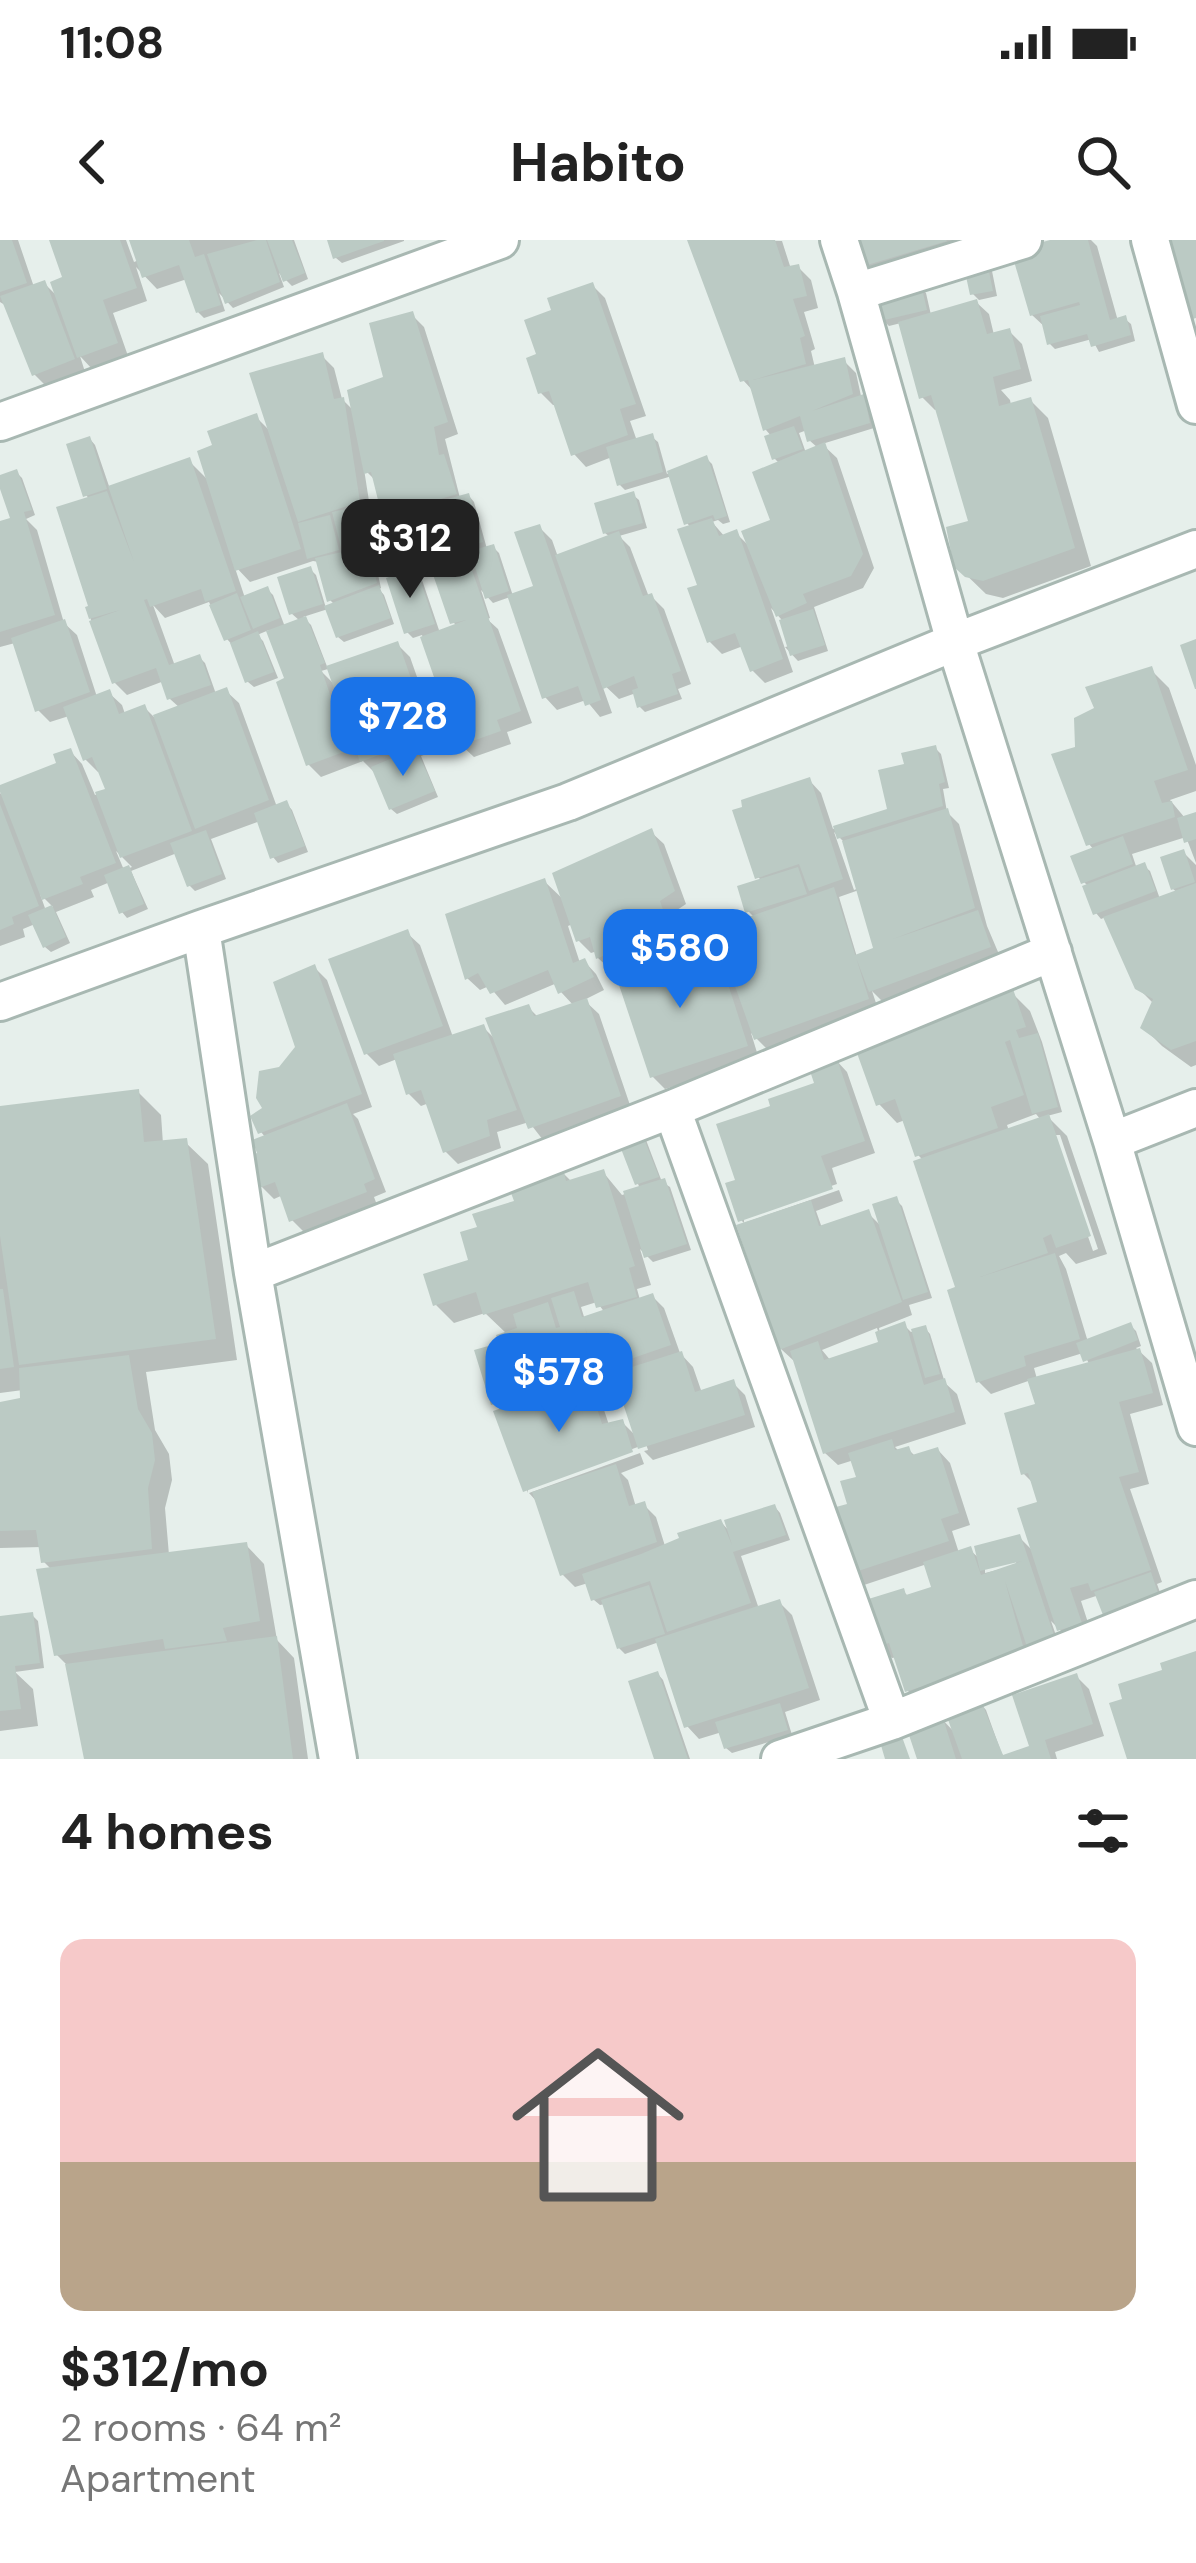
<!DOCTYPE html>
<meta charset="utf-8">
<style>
body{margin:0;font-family:"DM Sans",sans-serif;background:#f6f6f6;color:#222;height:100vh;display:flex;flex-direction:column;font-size:45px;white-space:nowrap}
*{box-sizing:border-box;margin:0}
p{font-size:39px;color:#767676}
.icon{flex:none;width:66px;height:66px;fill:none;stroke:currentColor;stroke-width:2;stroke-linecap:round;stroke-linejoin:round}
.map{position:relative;height:1519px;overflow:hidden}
.panel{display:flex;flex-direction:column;background:#fff;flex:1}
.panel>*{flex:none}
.price{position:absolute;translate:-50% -102px;padding:0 27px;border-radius:24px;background:#1a73e8;color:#fff;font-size:39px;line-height:78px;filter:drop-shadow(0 3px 6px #0008)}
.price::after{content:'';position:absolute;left:50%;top:72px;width:36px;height:27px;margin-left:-18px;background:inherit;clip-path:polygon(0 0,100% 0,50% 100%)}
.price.selected{background:#222;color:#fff}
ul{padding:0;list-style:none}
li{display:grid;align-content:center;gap:24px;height:636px;padding:0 60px}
li span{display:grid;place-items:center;height:372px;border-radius:24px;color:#555}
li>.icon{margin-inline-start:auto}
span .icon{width:216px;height:216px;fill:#fffc;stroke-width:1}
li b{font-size:51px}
h2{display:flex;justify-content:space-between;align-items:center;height:144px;padding:0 60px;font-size:51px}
.status{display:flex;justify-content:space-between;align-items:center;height:84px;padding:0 60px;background:#fff;direction:ltr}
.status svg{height:33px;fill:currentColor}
header{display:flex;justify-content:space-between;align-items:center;height:156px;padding:0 60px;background:#fff;font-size:54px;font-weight:700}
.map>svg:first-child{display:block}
.shadow{fill:#0003;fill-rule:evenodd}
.building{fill:#bbcac4}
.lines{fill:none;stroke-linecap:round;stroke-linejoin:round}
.street-casing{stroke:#a8b8b2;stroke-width:42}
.street{stroke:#fff;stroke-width:36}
</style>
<div class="status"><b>11:08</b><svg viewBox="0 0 49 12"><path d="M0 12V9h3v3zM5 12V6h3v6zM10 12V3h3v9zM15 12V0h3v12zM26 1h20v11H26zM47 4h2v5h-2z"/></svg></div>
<header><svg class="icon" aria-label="back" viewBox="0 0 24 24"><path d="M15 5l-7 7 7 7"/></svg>Habito<svg class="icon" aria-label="search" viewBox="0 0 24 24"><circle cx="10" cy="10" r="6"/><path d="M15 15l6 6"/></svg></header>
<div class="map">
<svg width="1196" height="1519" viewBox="0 0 1196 1519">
<rect width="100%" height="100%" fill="#e6efeb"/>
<path class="shadow" d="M0,0h18l16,47 10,-4 15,15 6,-19 -13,-39h74l8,22 5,-2 -7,-20h162l14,39 -16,7 -13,-13 5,14 -51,21 -14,-15 6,18 -21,7 -6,-6 -11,-33 -30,10 -21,-22 11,34 -34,12 15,43 -36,13 -12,-13 5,16 -38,15 -13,-13 -26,-67 -8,-5z
M330,0h74v1l-62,22 -6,-5z
M690,0l92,1 9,28 7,-2 13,13 7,28 -14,4 11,37 -4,2 4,17 29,-7 12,12 5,23 7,7 6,25 -52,16 15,14 37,110 -11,20 -49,19 14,44 -30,10 -13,-14 5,-1 -9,-27 -10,-11 22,64 -28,11 -13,-13 -9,-24 -21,8 -13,-13 -18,-113 -4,-5 -15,-47 -47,14 -6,-6 -7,-27 -26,10 -12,-13 -17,-49h-4l-12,-12 -1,-37 15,-44 37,-27 13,13 41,118 -16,5 7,20 15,-4 6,5 9,32 39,-16 6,6 18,58 -7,2 -5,-4 -6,2 13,15 11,-4 15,15 23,-27 6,-57 -5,-5 -3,-22 -6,-7 -12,-38 -11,-12zM807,190l2,10 9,8 -12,5 -7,-20z
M859,0h125l-105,37 -13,-13z
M1061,0h30l6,6 21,75 7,-2 6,5 4,17 -36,11 -7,-13 -37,10 -6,-6 -3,-15 -14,-13z
M986,25l6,6 5,25 -18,4 -6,-6z
M920,47l6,6 5,22 45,-13 13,12 5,21 15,-4 13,13 10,37 -31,9 9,10 1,5 19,-5 18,18 43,148 -88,32 -17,-4 -29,-28 15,-43 -34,-114 -3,1 -13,-13 -21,-74 -12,3 -6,-6z
M412,75l12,12 34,107 -13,5 15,59 9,-2 5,6 13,47 6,-2 6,6 14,43 24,-8 2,-61 13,13 6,17 52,-20 -5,-4 28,-38 6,5 8,28 -28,8 11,11 19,50 2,-1 13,13 27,75 -13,5 4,10 -37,13 -6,-6 -3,-13 -17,6 -18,-17 11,31 -12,4 -14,-17 -29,10 -12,-13 -35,-100 -17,6 -12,-13 9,28 -3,1 11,10 34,94 -25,9 4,12 -37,13 -13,-12 -39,-110 -9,3 -6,-6 8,-61 6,6 19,56 17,-7 -4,-4 3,-65 -6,-6 -13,-45 -9,3 2,8 -37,11 -6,-6 -11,-41 -12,-12 7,45 -6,2 16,72 -2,1 5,6 10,29 -50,18 -6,-5 -10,-28 -25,8 8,8 17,44 -7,2 15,15 61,-42 13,13 32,91 -21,8 17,41 -41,17 -6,-5 -16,-36 -12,-12 -42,16 -12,-12 -19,-86 -21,-49 -12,5 6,6 15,37 -24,9 -6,-5 -14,-35 -7,-8 -18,-37 -44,16 -12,-13 22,61 24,-9 6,6 11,31 10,-3 13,12 38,104 10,-3 5,6 16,42 -30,11 -5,-6 -13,-36 -49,18 15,40 -31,12 -6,-6 -12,-32 -46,18 17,38 -21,9 -5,-6 -12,-30 -19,8 3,7 -38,15 14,31 -19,9 -6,-5 -10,-23 -12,5 2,8 -25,9v-153l6,6 54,-34 10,-14 12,13 13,31 13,-5 -7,-20 -3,2 -13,-13 -16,-43 -19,6 -12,-12 -23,-67 -15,4v-117l16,-11 -16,-41 16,-6 6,6 13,37 -9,4 11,11 27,93 13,12 20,62 12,-4 13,12 3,9 19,-7 11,11 25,-10 -10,-9 -6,-18 -37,14 -13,-13 -23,-62 -3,-11 2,-109 -4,-5 4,-56 5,6 15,44 79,-28 21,21 46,-65 16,16 50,-77 12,12 8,31 13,13 32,-33zM473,312l6,16 -14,-14zM313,321l6,1 11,38 5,5 -9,3 -10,-33 -6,-6 -19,44 9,8 -15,6 -12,-32 -6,-6 -22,9 -11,-33 16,17zM116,611l16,16 -8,3zM40,654l13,13 -7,4z
M1151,430l18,18 27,77v26l-26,9 15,18 11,-3v48l-10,-26 -54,17 5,15 7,-3 6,5 10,28 18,-6 -5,-4 10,-37 13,13v200l-5,2 -29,-21 -18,-18 10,-24 -17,-17 -31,-70 -5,2 -5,-6 -7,-26 -5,-5 10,-32 -5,-6 -11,-95z
M935,508l6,6 8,34 -6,1 4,23 12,12 28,102 14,33 -117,44 -12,-12 7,21 -110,39 -18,-18 8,26 -94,30 -13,-13 27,-124 14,16 25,-9 17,17 -4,-24 -6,-6 30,-28 -7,-7 14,-30 -4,-4 51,-97 12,13 12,36 58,-18 17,-45zM834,592l11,11 14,45 -5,2zM859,650l18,60 -20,7 -18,-60z
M651,592l13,12 22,60 -15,10 8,26 -68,30 -13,-12 -1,-7 -6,2 -12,-12 -6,-17 -5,2 12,37 4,-2 12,13 8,16 -20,10 15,14 32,94 -88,32 -14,-18 -32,10 4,16 -43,16 -13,-13 -16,-48 -8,3 -13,-13 -11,-34 -18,7 -13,-13 41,-120 13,12 33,92 30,-10 14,14 31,-34 11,11 35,-12 -13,-14 -4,-9 -52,22 -16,-19 -9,4 -13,-12 77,-97 22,21z
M315,728l12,12 45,127 -19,7 5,5 28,73 -12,5 3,8 -73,27 -12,-12 -9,-25 -9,4 -13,-13v-31l5,-17 -5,-6 5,-23 14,-39 18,-22z
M1012,753l18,18 12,31 20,70 -15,4 20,20 40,118 -31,10 -10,-11 -7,3 7,13 22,73 42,-17 6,6 5,15 -5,2 16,15 11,42 -33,9 19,70 -19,5 32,93 -5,2 6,17 -52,18 -6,-6 -6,-18 -18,6 11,34 -20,7 -21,-21 9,26 -140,56 -12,-12 -11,-34 -5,1 -13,-12 25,-54 5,5 26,-8 -8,-25 -63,21 -13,-13v-66l9,-27 -6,-19 -16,5 -13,-12 -31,-92 -13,-12 -35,-124 -5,-5 -2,-38 35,-74 43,-23 18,-26 12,13 28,81 -43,15 5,16 -93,32v7l95,-33 4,11 -27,10 6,17 46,-15 14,14 14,-27 6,6 30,92 -23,7 3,10 -33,13 1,5 24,-8 7,7 14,-4 5,6 15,49 12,11 9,30 -71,23 5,5 8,-3 8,8 22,-7 12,13 20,62 -18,6 7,22 11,-3 11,10 38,-23 15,15 6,-48 -5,-19 -12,-12 15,-67 -7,-26 -40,14 -13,-13 -17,-93 -38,-128 -5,-5 -13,-35 -8,3 -18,-19zM1036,874l5,6 -32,11 -2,-6zM1053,895h7l38,114 -5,2zM877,1088l5,16 -51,17 -9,-11zM1083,1113l7,12 -53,14 -3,-11zM1015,1319l2,6 -32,8v-6z
M138,852l23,23 2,29 22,-2 23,22 29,196 -91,12 9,58 14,24 3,26 -7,28 4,47 77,-10 18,19 13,76 17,18 14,101h-221l-18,-92 -13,-13 -4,-84 -8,-8 -2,-15 -42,1v-143l24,-5 -1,-10 -23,3v-284z
M640,894l6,6 16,42 8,5 21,63 -38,12 -13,-13 11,36 -14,4 3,11 12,-4 12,12 16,45 13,14 9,26 31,-10 12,12 10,32 -102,33 -9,-9 4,-1 -2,-6 -118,43v6l-26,-82 -8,-8 13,-69 -22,-21 -31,10 -18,-18 36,-43 9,-33 81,-57 10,10 31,-10 19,23 18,-6 -18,-47zM597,1062l8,11 -20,7 -4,-13zM604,1129l12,11 21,57 -15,-15 -13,3 -10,-30 -6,-6 16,-5z
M640,1213l4,11 -23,9 7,7 8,27 8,-2 12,12 9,29 56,-24 10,11 44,-26 5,6 10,27 -49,16 18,53 20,-7 13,13 28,85 -35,12 7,23 -60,18 -6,-5 -4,-16 -23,7 -12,-13 -28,-84 -34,12 -6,-6 -14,-44 -5,1 -6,-5 -6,-17 -13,4 -12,-12 -25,-72 -9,-10z
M32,1375l6,6 6,47 -29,4 18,17 5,37 -38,5v-112z
M658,1434l5,6 27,79h-33l-25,-76z
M1076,1436l13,13 15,47 -49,16 2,7h-137l-10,-31 31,-10 15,16 25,-30 5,6 14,39 -2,1 7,7 27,-9z"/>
<path class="building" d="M0,0h12l15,43 -27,9z
M49,0h71l17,48 -34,12 15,43 -41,15 -27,-76 12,-5z
M129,0h60l6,17 9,-3 17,51 -25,8 -17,-48 -37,13z
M257,0h9l14,42 -55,22 -18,-50z
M267,0h25l13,33 -22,9z
M327,0h57v1l-51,18z
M687,0h88l9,27 15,-3 8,32 -14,3 12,37 -5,2 6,26 -53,16 92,-23 8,37 -41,17 52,-17 6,29 -63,19 -7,-26 -37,15 -15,-51 -8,2z
M856,0h90l1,1 -83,25z
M1050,0h38l22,80 16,-5 5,20 -40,12 -4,-13 -40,11 -7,-29 40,-11 -1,-3 -49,14 -19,-65z
M1136,0h60v78l-34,10z
M987,22l6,29 -23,4 -6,-28z
M45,40l30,79 -43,17 -32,-80z
M593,42l43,122 -16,5 8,26 -57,21 -22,-65 -11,3 -12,-36 10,-4 -12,-34 27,-10 -4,-12z
M921,44l6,26 -47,11 -5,-25z
M977,59l10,35 23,-6 11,41 -28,8 6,29 32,-9 44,151 -92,33 -18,-4 -11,-10 -8,-40 22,-6 -37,-126 -12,4 -21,-77z
M413,71l35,111 -14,5 5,28 5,-1 13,40 -33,10 2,8 -42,12 -13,-52 -7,2 -17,-84 36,-13 -14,-54z
M323,112l11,47 10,-2 16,105 -62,20 -49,-149z
M257,173l44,136 -66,22 -38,-120 15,-6 -5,-14z
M794,186l9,23 -31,11 -8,-24z
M653,193l10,39 -46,14 -11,-39z
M90,196l17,53 -24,8 -17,-53z
M825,202l38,112 -12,22 -48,18 4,9 -31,14 -35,-86 29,-11 -18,-48z
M707,215l20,61 -12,4 -2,-5 -29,10 -17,-54z
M190,217l46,134 -31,11 -4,-13 -51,18 -3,-8 -3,1 25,65 31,-11 11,31 -44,15 -11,-32 -44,16 -23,-63 31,-11 -31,9 -4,-12 3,-1 -32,-99 51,-16 27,71 -26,-76z
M17,229l15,41 -8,2 31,103 -55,17v-111l10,-3 -10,-29v-14z
M634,251l9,32 -40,11 -9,-31z
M469,253l14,49 -35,11 -15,-50z
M360,266l17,77 -50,19 -12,-44 27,-6 -10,-40z
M330,275l9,35 -32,9 -9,-36z
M712,278l7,18 18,-7 46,130 -33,13 -15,-39 -28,10 -20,-55 10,-3 -20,-56z
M540,284l61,176 -16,6 -7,-20 -36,13 -35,-104 26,-9 -19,-54z
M619,291l24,65 9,-3 29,78 -9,3 6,20 -41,14 -5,-18 6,-2 -4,-12 -31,13 -48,-134z
M494,304l15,47 -24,8 -15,-48z
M465,310l56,161 -24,9 4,11 -43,15 -38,-109 46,-17 -16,4 -21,-61z
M311,326l12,38 -34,11 -12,-38z
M416,328l19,56 -31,10 -18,-56z
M379,345l12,33 -55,20 -12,-32z
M268,346l12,32 -27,11 -13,-32z
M237,353l14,37 -27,11 -15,-36z
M813,369l12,36 -35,11 -11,-36z
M306,376l19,47 -5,2 29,85 -43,16 -30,-84 8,-4 -18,-47z
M65,379l25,73 -55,20 -24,-74z
M258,391l16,41 -29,11 -15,-40z
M1196,399v50h-1l-15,-44z
M398,401l33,95 -71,26 -34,-96z
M1152,426l36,104 -34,11 8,22 10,-2 3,16 -89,29 -35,-92 24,-7 -1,-29 20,-10 -9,-21z
M227,447l42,113 -74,29 -42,-114z
M110,449l9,25 26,-10 47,127 -72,27 -25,-66 10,-3 -13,-32 -9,4 -20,-54z
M936,505l9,37 -6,2 4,22 -106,33 -4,-13 54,-17 -9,-39 26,-6 -3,-11z
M71,508l45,115 -36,14 3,7 -41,16 -42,-108v-7l56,-22 -3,-9z
M416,508l19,43 -46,19 -18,-43z
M810,537l33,102 -34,12 -10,-27 -44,15 -23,-69 10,-3 -1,-7z
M287,560l18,46 -35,13 -16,-46z
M0,564l39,102 -27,11 2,7 -14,6z
M948,568l27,100 -82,31 85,-29 13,37 -122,45 -14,-37 18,-7 -31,-107z
M1196,572v27l-12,4 -7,-25z
M652,588l23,63 -15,10 9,26 -73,32 -6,-22 -14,5 -24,-69z
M206,590l16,44 -35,13 -17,-44z
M1123,596l10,28 -52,20 -11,-28z
M1184,609l11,33 -24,8 -11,-33z
M1145,622l11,29 -63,24 -11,-29z
M129,625l15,39 -25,10 -15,-39z
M798,627l9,27 -62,19 -8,-27z
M545,638l28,85 12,-5 9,19 -36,17 -10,-24 -58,24 -12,-21 -13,7 -20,-66z
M1196,643v158l-25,9 -31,-22 13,-29 -18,-10 -32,-72z
M834,647l35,112 -115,41 -31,-88 35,-16 -35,11 -6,-19z
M52,665l14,32 -23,11 -15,-33z
M408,689l35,97 -79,29 -36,-96z
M680,708l6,19 33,-11 29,90 -98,32 -36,-108z
M315,724l47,130 -104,40 -8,-18 12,-8 -6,-10 3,-27 20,-4 16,-20 -22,-65z
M1013,749l13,38 -10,3 3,8 19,-5 20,74 -26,7 -22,-74 -5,2 19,53 -33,12 7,21 -83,29 -20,-58 -19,7 -23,-64z
M587,758l34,98 -93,33 -43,-111 44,-14 5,12z
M484,784l33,86 -30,10 3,16 -47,17 -22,-63 -15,5 -13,-41z
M836,816l29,85 -44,15 12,33 -95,33 -13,-39 10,-3 -19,-56 54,-18 -2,-7 46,-16 -6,-18z
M139,849l5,53 43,-4 29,201 -197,26 -19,-129v-130z
M347,863l28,76 -11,5 3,8 -78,30 -14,-40 -16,6 -12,-31 10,-4 -5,-13z
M1049,874l42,122 -35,12 -5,-14 -8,4 5,15 -68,24 75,-24 25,86 -56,17 2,10 -50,17 -29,-93 8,-3 -42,-126z
M641,891l18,46 -24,8 -17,-44z
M563,928l3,13 38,-12 31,97 -6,2 8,29 -41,11 -8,-26 -105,33 -7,-23 -43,14 -10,-32 45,-14 -8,-28 17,-5 -5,-13 42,-13 -6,-16z
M665,938l22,66 -43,14 -21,-67z
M897,956l31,96 -25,8 -31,-96z
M811,960l8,26 50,-17 33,93 -123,48 -43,-125z
M0,1049h3l11,78 -14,2z
M574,1051l8,26 71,-24 18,52 -70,24 -16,-41 13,44 -107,33 -17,-55 25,-7 -3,-8 21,-7 -4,-14 35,-12 8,26 4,-1 -9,-29z
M905,1081l19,64 21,-7 10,34 -132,42 -33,-103 28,-10 6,19 54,-18 -3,-10z
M1131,1082l7,18 -55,22 -7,-19z
M926,1085l14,49 -15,4 -14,-49z
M1140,1108l13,45 -34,9 20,70 -20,5 32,93 -60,21 -3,-8 -18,5 12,35 -25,8 -40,-123 20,-6 -9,-29 -7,2 -17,-62 31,-9 -8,-25z
M682,1111l13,41 39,-13 11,36 -107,34 -25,-76z
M129,1115l9,54 14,24 3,27 -7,28 4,61 -111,14 -5,-33 -36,1v-129l20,-4 -1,-30z
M588,1139l14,45 21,-5 10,33 -110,40 -30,-81z
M892,1199l3,11 14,-4 3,9 26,-8 21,66 -18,6 8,22 -100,33 -11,-36 8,-2 -10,-29 11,-3 -7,-23 16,-4 -8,-24z
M616,1224l13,42 16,-5 12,41 -97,34 -28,-84z
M775,1264l11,31 -53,17 18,51 -84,29 -17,-51 -59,20 -9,-27 59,-20 38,-16 -2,-5 44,-14 11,26 -8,-25z
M1020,1294l36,107 -28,9 -23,-69 20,72 -120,39 -16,-49 -12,4 -15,-46 42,-13 2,7 25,-8 -8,-25 48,-16 10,29 41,-14 -42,10 -6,-25z
M247,1302l13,79 -37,7 4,13 -62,8 -2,-10 -109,17 -18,-87z
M1151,1332l8,24 -56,19 -9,-23z
M649,1345l16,49 -48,15 -16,-49z
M780,1359l29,89 -125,40 -29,-89z
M33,1372l7,51 -25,3 6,43 -21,2v-95z
M277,1396l16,123h-209l-19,-95z
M1196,1411v108h-69l-18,-56 13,-4 -4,-15 44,-14 -2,-7z
M658,1431l30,88h-34l-26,-78z
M1077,1433l16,51 -48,16 6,19h-89l-16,-45 35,-13 22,54 26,-9 -17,-51z
M780,1463l8,27 -64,19 -9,-27z
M942,1475l14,44h-39l-11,-33z
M901,1494l9,25h-25l-5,-17z"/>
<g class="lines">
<g class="street-casing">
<path id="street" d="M839,0l17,52 99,350 157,499 84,286
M1150,0l46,165
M856,52l167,-52
M0,182l500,-182
M201,689l52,344 85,486
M0,762l201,-73 367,-127 387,-160 241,-93
M672,869l220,612
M1112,901l84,-33
M253,1033l419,-164 381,-157
M780,1519l112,-38 304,-122"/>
</g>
<use href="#street" class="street"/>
</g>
</svg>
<b class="price selected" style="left:410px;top:361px">$312</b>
<b class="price" style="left:403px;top:539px">$728</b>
<b class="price" style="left:680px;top:771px">$580</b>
<b class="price" style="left:559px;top:1195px">$578</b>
</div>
<section class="panel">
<h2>4 homes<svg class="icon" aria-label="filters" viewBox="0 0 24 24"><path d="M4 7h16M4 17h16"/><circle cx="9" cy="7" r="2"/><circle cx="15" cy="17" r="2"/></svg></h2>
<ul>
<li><span style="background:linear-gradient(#f6c9c9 60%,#b9a48a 0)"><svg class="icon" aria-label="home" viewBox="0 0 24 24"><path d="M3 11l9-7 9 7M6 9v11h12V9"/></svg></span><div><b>$312/mo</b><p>2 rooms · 64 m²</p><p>Apartment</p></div></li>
</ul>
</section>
